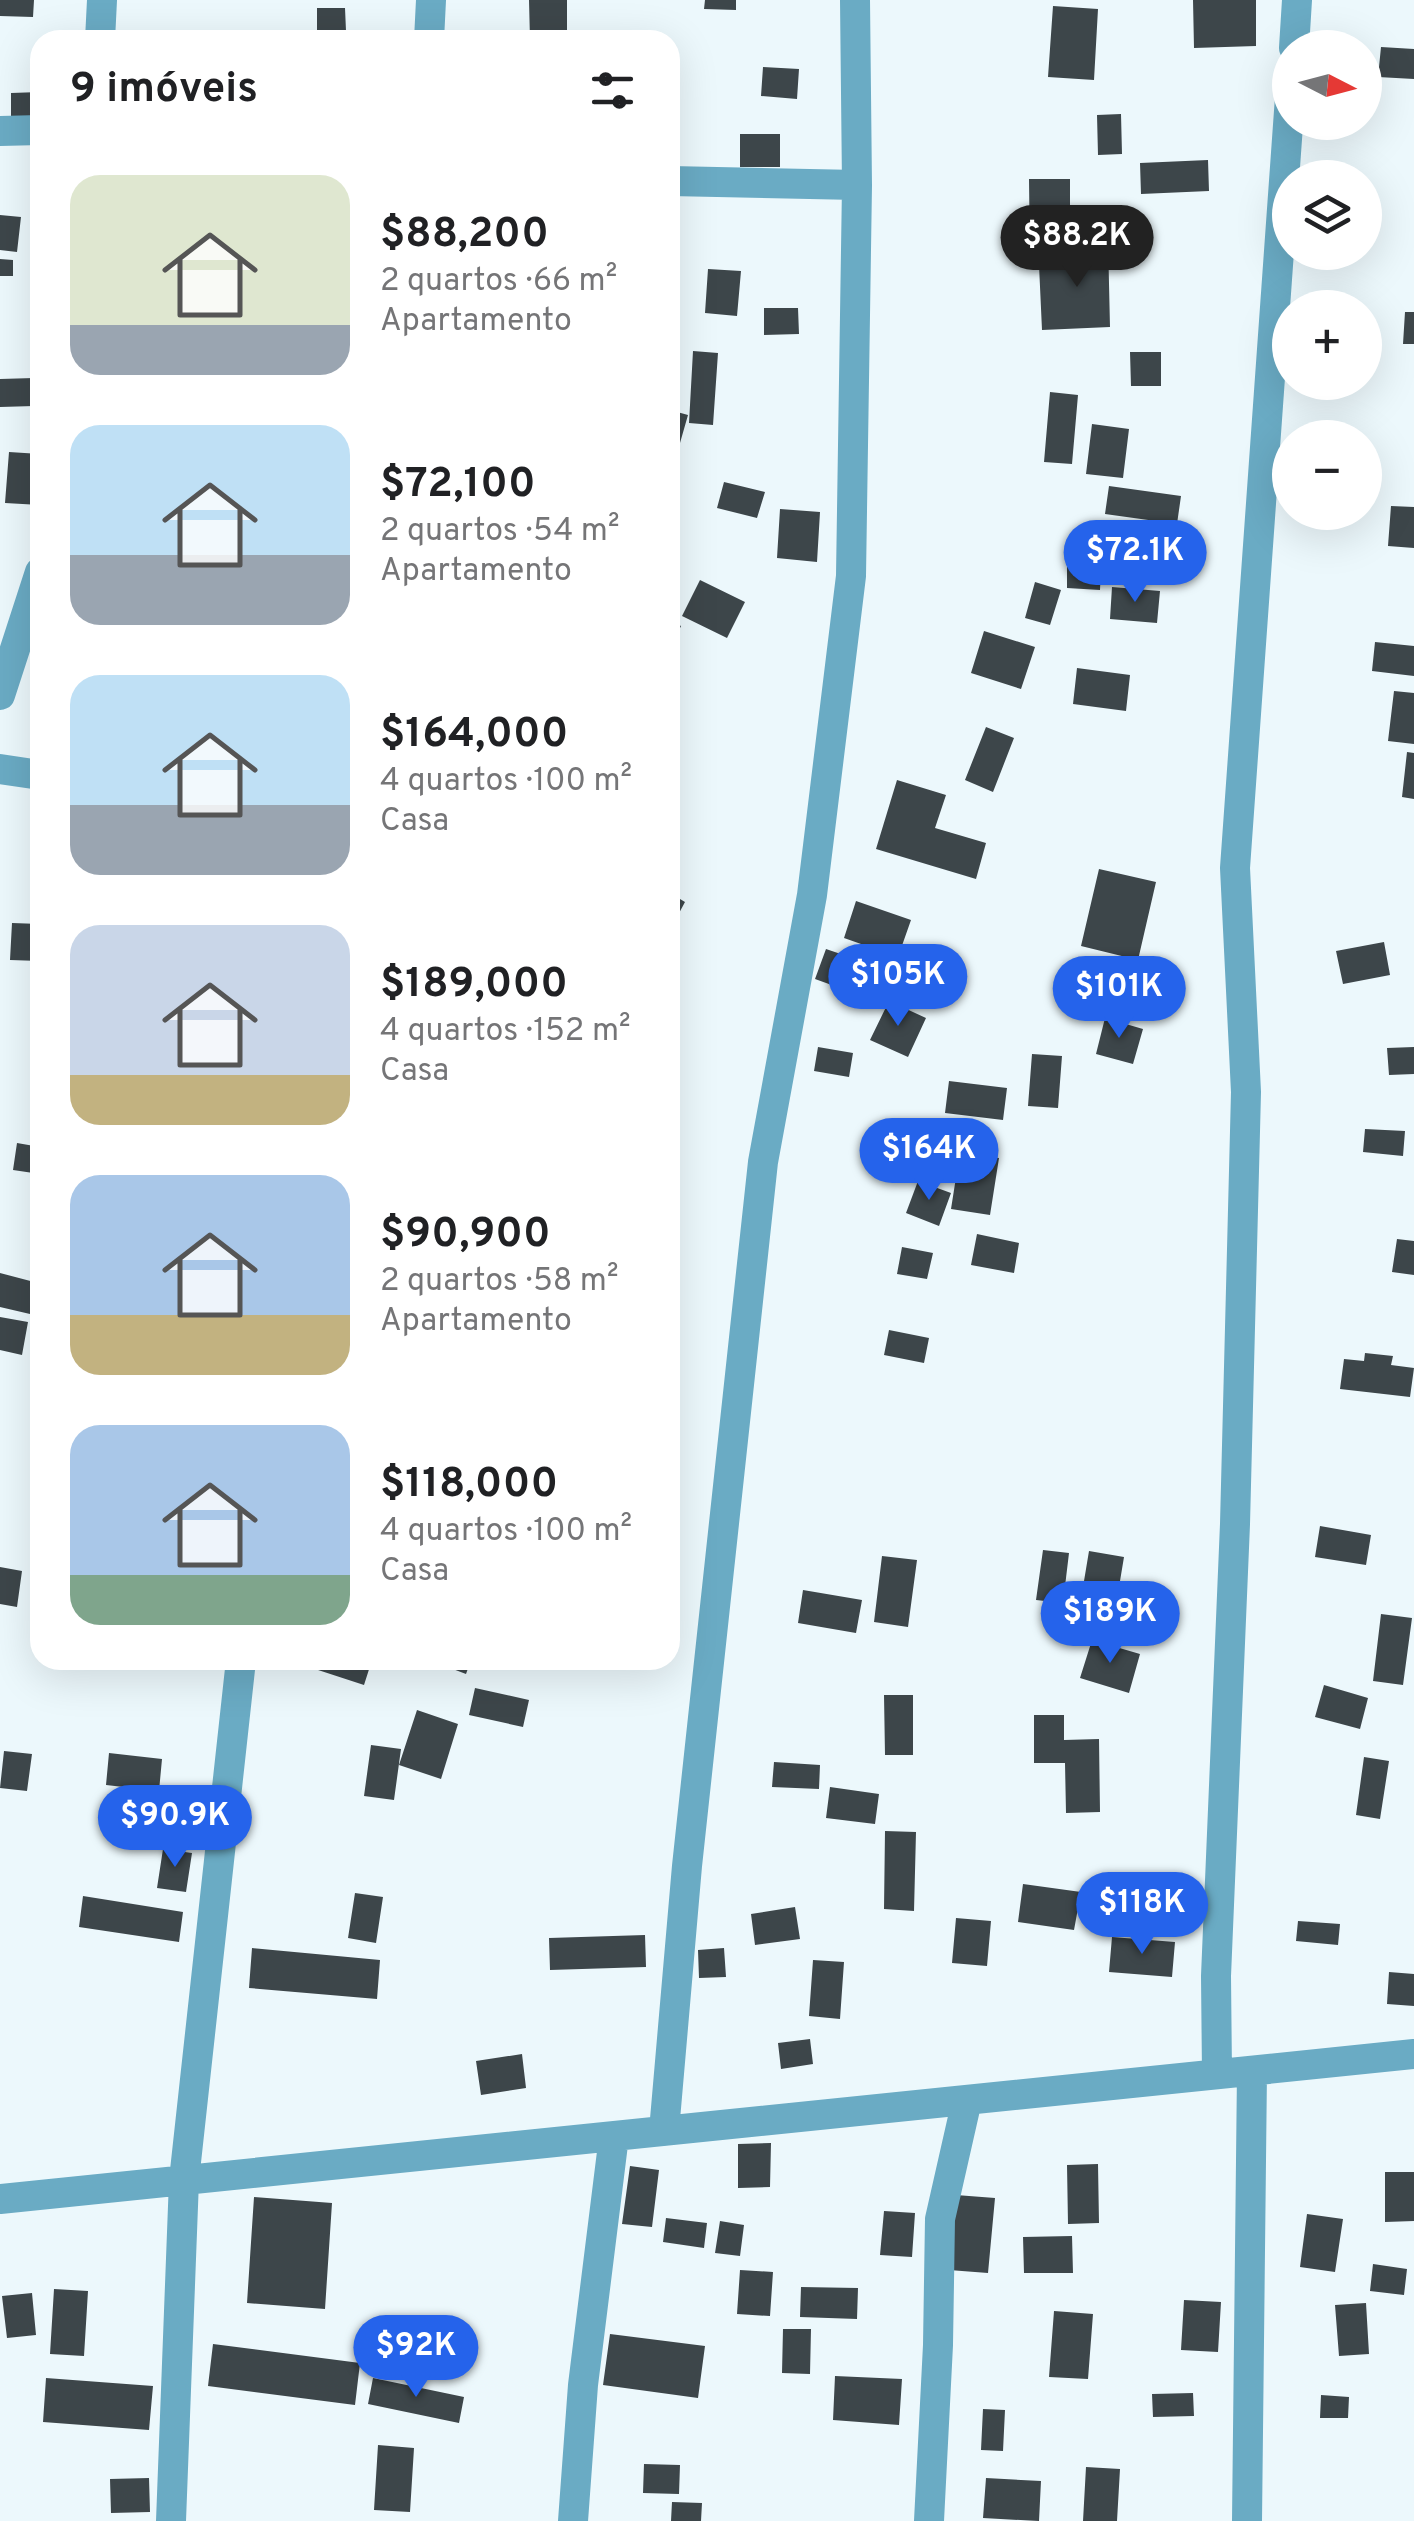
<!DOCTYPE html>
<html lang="pt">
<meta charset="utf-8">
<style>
body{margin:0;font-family:Overpass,sans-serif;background:#f6f6f6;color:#202124;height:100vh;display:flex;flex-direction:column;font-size:38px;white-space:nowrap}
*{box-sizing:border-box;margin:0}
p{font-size:32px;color:#757577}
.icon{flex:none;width:55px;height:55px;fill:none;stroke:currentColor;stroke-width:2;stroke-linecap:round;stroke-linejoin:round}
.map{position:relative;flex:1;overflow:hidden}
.details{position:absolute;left:30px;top:30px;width:650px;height:1640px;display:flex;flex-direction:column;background:#fff;border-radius:30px;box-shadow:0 10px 40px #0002}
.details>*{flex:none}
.needle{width:65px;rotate:96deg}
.fabs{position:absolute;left:1272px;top:30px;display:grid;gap:20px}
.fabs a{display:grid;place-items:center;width:110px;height:110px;border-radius:50%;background:#fff;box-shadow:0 10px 40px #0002;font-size:50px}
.price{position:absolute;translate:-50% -85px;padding:0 22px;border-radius:35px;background:#2563eb;color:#fff;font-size:32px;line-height:65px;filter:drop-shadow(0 2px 5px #0008)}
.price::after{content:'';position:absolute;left:50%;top:60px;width:30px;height:22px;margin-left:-15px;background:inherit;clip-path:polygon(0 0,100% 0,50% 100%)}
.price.active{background:#222;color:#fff}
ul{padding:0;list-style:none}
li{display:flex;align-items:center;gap:30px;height:250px;padding:0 40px}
li span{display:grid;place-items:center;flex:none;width:280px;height:200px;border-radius:30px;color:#555}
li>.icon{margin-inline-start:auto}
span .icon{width:120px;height:120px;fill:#fffc;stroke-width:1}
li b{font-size:42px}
h2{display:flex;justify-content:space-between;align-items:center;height:120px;padding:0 40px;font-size:42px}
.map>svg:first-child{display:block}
.building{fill:#3d464a}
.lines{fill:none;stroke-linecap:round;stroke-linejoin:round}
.street{stroke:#6aabc4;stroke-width:30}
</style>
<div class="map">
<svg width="1414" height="2521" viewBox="0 0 1414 2521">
<rect width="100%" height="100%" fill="#ecf8fc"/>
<path class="building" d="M0,0h34l-1,17 -33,-1z
M529,0h38v40h-37z
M705,0h31v10l-32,-1z
M1193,0h63v46l-62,2z
M1053,6l45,3 -4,71 -46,-3z
M317,8h28l1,23h-29z
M1381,47l33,2v30l-36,-2z
M763,67l36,2 -2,30 -36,-3z
M40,92v28l-29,1v-28z
M1121,114l1,40 -24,1 -1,-40z
M740,134h40v33h-40z
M1208,160l1,31 -68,3 -1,-31z
M1029,179h41v82h-40z
M0,215l21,2 -4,35 -17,-2z
M1108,240l2,87 -68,3 -3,-65 37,-1v-23z
M0,259l13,1v16h-13z
M708,269l33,2 -4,45 -32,-3z
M764,308h34l1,26 -35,1z
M1405,312h9v32h-11z
M693,351l25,2 -5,72 -24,-2z
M1130,352h31v34h-30z
M34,378v28l-34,1v-28z
M1050,392l28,3 -6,69 -28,-2z
M670,410l18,5 -10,35 -8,-2z
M1092,424l37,5 -6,49 -37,-4z
M9,452l31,2v51l-35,-2z
M724,482l41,10 -8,26 -40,-10z
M1109,486l72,10 -4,28 -72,-10z
M1391,506l23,1v41l-26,-2z
M780,509l40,3 -3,50 -40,-4z
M1067,567l34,1 -1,22 -33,-2z
M700,580l45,22 -18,36 -45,-22z
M1035,582l26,8 -11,35 -25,-7z
M1112,587l48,4 -3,32 -47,-4z
M670,620l11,6 -11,23z
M984,631l51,16 -14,42 -50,-16z
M1375,642l39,4v30l-42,-5z
M1077,668l53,7 -4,36 -53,-7z
M1394,691l20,2v51l-26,-3z
M986,727l28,11 -21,54 -28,-12z
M1407,752l7,1v46l-12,-2z
M897,780l49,15 -11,33 51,15 -10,36 -100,-30z
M1099,869l57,13 -18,78 -57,-14z
M670,893l15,9 -15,28z
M856,901l55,19 -13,37 -54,-19z
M12,923l28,1v37l-30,-1z
M1384,942l6,33 -47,9 -7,-33z
M826,949l50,17 -11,31 -50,-18z
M889,1001l37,17 -18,39 -38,-17z
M1105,1018l38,11 -10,35 -37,-10z
M818,1047l35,6 -4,24 -35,-6z
M1414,1047v27l-25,1 -2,-27z
M1032,1054l30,2 -4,52 -30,-2z
M949,1081l58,7 -4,32 -58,-7z
M1365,1129l40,2 -2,25 -40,-4z
M17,1143l23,4v27l-27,-4z
M960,1152l39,6 -9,57 -39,-6z
M918,1181l33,12 -12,33 -33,-13z
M977,1234l42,9 -5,30 -43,-8z
M1397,1239l17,2v34l-22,-3z
M902,1247l31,6 -6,26 -30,-5z
M0,1273l38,10 -8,31 -30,-7z
M0,1317l28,5 -6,33 -22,-5z
M889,1330l40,8 -5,25 -40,-8z
M1365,1353l28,3 -2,9 23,3 -4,29 -70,-8 4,-30 20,2z
M1320,1526l51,9 -5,30 -51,-8z
M1043,1550l26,3 -6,50 -27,-3z
M1089,1551l35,6 -11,66 -35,-6z
M882,1556l35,4 -9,67 -34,-5z
M0,1567l22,4 -5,36 -17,-3z
M803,1590l59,10 -6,33 -58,-10z
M1381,1614l31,4 -9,67 -30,-4z
M1092,1640l48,14 -11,39 -49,-15z
M318,1660h54l-8,25 -49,-16z
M429,1660h42l-5,14z
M1324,1685l44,13 -8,31 -45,-12z
M475,1688l54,12 -6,27 -54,-12z
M884,1695h29v60h-28z
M417,1710l41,14 -17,55 -42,-14z
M1034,1715h30v25l35,-1 1,73 -34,1 -1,-50h-31z
M371,1745l30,4 -7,51 -30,-4z
M4,1751l28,3 -5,37 -27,-3z
M109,1753l53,6 -3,32 -53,-6z
M1364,1757l25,4 -9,58 -24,-4z
M774,1762l46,3 -1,24 -47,-2z
M830,1787l49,7 -4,30 -49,-6z
M885,1831l31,1 -2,79 -30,-2z
M163,1849l29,4 -6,39 -29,-4z
M1023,1884l58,8 -7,38 -56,-8z
M355,1893l28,4 -7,46 -28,-5z
M83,1896l100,16 -4,30 -100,-15z
M795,1907l5,32 -45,6 -4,-31z
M956,1918l35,3 -4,45 -35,-3z
M1298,1921l42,3 -2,21 -42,-4z
M645,1935l1,32 -96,3 -1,-32z
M1112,1937l63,5 -3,35 -63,-5z
M252,1948l128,12 -3,39 -128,-11z
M724,1948l2,29 -27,1 -1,-28z
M813,1960l31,2 -4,57 -31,-3z
M1389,1972l25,2v32l-27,-2z
M810,2039l3,25 -32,5 -3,-26z
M522,2054l4,34 -45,7 -5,-34z
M771,2143l-1,44 -32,1v-44z
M1098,2164l1,59 -31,1 -1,-59z
M630,2166l29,4 -7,57 -30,-3z
M1385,2172h29v49l-29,1z
M956,2195l39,3 -7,75 -39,-3z
M254,2197l78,6 -7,106 -78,-6z
M884,2211l31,2 -3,44 -32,-2z
M1307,2214l36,5 -8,53 -35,-5z
M666,2218l41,5 -3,25 -41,-6z
M720,2221l24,4 -4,31 -25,-3z
M1072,2236l1,37h-49l-1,-36z
M1373,2264l34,5 -3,26 -34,-4z
M740,2270l33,2 -3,44 -33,-2z
M801,2287l57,1 -1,31 -57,-2z
M54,2289l34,2 -4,65 -34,-2z
M32,2293l4,42 -29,3 -5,-42z
M1184,2300l37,2 -3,50 -37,-2z
M1366,2303l3,51 -30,2 -4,-51z
M1054,2311l39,3 -5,65 -39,-2z
M783,2329h28l-1,45 -28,-1z
M610,2334l95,12 -7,52 -95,-13z
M213,2344l147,19 -5,42 -147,-19z
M835,2376l67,3 -3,46 -66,-5z
M46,2378l107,8 -4,44 -106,-8z
M373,2378l91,19 -5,26 -91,-19z
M1193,2393l1,23 -41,1 -1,-23z
M1321,2395l28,2 -1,21h-28z
M983,2409l22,1 -2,41 -22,-1z
M378,2445l36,3 -4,64 -36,-2z
M644,2464l36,1 -1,29 -36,-1z
M1086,2467l34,2 -3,52h-34z
M149,2478l1,34 -39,1 -1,-34z
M986,2478l55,3 -2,40 -56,-3z
M672,2502l30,1 -1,18h-30z"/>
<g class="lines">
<path class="street" d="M100,40l2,-40
M429,40l2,-40
M1294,48l3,-48
M0,131l40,-1
M670,181l187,4
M0,695l40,-123
M0,769l40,6
M1217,2074l-1,-98 19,-452 11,-432 -11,-224 55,-771
M664,2131l23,-265 76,-704 49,-267 39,-319 6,-391 -2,-185
M0,2199l1414,-145
M171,2521l13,-341 57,-520
M573,2521l10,-136 31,-249
M929,2521l9,-176 2,-126 27,-119
M1247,2521l5,-450"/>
</g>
</svg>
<div class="fabs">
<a><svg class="needle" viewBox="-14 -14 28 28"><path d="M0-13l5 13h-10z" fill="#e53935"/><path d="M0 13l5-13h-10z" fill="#757577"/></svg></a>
<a><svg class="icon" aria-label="layers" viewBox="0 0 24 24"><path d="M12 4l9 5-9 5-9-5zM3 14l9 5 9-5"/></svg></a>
<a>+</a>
<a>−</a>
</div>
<b class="price active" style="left:1077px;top:290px">$88.2K</b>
<b class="price" style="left:1135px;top:605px">$72.1K</b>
<b class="price" style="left:898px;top:1029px">$105K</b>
<b class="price" style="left:1119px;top:1041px">$101K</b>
<b class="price" style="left:929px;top:1203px">$164K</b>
<b class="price" style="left:1110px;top:1666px">$189K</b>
<b class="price" style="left:175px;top:1870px">$90.9K</b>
<b class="price" style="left:1142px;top:1957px">$118K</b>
<b class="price" style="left:416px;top:2400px">$92K</b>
<section class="details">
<h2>9 imóveis<svg class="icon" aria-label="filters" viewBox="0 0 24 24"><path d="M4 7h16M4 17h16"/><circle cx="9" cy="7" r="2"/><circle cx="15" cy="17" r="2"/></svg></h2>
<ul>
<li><span style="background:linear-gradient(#dfe7d0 75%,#9aa5b1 0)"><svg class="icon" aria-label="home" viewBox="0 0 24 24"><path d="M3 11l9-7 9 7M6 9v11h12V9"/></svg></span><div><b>$88,200</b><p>2 quartos · 66 m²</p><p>Apartamento</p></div></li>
<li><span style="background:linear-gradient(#bfe0f5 65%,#9aa5b1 0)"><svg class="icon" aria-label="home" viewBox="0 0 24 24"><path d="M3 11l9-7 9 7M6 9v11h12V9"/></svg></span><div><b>$72,100</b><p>2 quartos · 54 m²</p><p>Apartamento</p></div></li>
<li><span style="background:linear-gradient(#bfe0f5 65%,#9aa5b1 0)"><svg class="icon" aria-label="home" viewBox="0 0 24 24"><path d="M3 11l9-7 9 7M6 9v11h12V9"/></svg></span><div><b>$164,000</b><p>4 quartos · 100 m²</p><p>Casa</p></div></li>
<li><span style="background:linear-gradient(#c9d6e8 75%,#c2b280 0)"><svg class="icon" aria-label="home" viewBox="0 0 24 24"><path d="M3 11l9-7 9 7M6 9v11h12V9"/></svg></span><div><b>$189,000</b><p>4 quartos · 152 m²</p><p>Casa</p></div></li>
<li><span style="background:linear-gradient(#a9c7e8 70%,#c2b280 0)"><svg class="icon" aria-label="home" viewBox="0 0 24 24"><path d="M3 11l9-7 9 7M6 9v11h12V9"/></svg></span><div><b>$90,900</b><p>2 quartos · 58 m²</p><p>Apartamento</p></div></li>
<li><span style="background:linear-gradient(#a9c7e8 75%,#7fa58c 0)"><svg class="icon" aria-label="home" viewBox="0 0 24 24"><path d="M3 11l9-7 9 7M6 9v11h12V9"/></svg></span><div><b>$118,000</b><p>4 quartos · 100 m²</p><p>Casa</p></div></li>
</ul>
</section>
</div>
